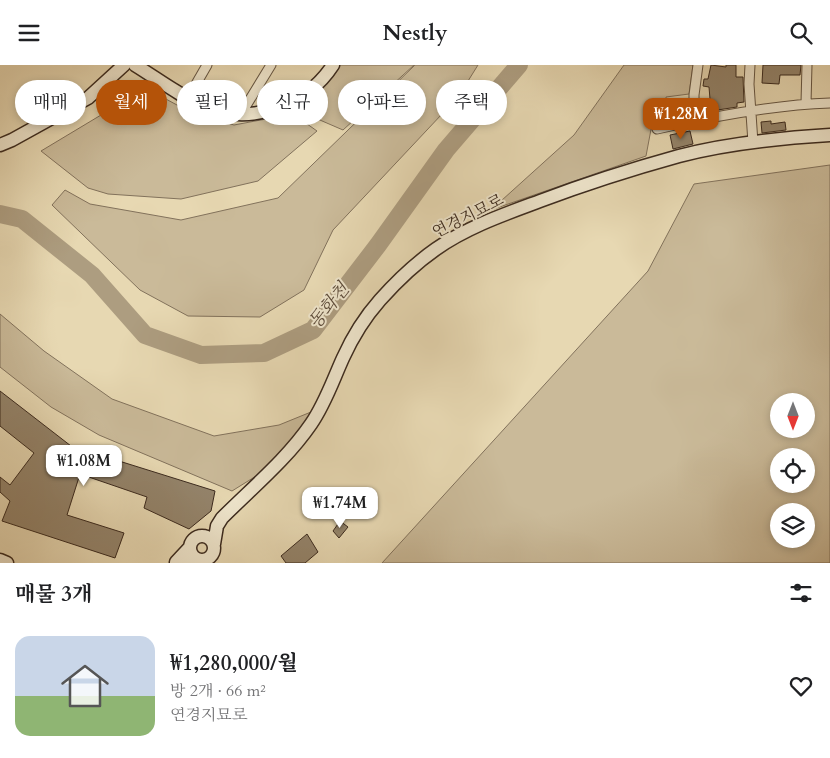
<!DOCTYPE html>
<html lang="ko">
<meta charset="utf-8">
<style>
body{margin:0;font-family:Cardo,"Noto Serif KR",serif;background:#f6f6f6;color:#202124;height:100vh;display:flex;flex-direction:column;font-size:19px;white-space:nowrap}
*{box-sizing:border-box;margin:0}
p{font-size:16px;color:#757577}
.icon{flex:none;width:28px;height:28px;fill:none;stroke:currentColor;stroke-width:2;stroke-linecap:round;stroke-linejoin:round}
.map{position:relative;height:498px;overflow:hidden}
.drawer{display:flex;flex-direction:column;background:#fff;flex:1}
.drawer>*{flex:none}
.banner{position:absolute;left:15px;top:15px;width:500px;height:45px;display:flex;gap:10px}
.needle{width:32px;rotate:180deg}
.fabs{position:absolute;left:770px;top:328px;display:grid;gap:10px}
.fabs a{display:grid;place-items:center;width:45px;height:45px;border-radius:50%;background:#fff;box-shadow:0 2px 8px #0003;font-size:25px}
.price{position:absolute;translate:-50% -42px;padding:0 11px;border-radius:10px;background:#fff;color:#222;font-size:16px;line-height:32px;filter:drop-shadow(0 1px 2px #0008)}
.price::after{content:'';position:absolute;left:50%;top:30px;width:15px;height:11px;margin-left:-8px;background:inherit;clip-path:polygon(0 0,100% 0,50% 100%)}
.price.active{background:#b45309;color:#fff}
ul{padding:0;list-style:none}
li{display:flex;align-items:center;gap:15px;height:125px;padding:0 15px}
li+li{border-top:1px solid #e0e0e0}
li span{display:grid;place-items:center;flex:none;width:140px;height:100px;border-radius:15px;color:#555}
li>.icon{margin-inline-start:auto}
span .icon{width:60px;height:60px;fill:#fffc;stroke-width:1}
li b{font-size:21px}
h2{display:flex;justify-content:space-between;align-items:center;height:60px;padding:0 15px;font-size:21px}
.tag{padding:0 18px;border-radius:22px;background:#fff;box-shadow:0 2px 8px #0003;font-size:18px;line-height:45px}
.tag.active{background:#b45309;color:#fff}
header{display:flex;justify-content:space-between;align-items:center;height:65px;padding:0 15px;background:#fff;font-size:22px;font-weight:800}
.map>svg:first-child{display:block}
.green{fill:#caba99;stroke:#82725c;fill-rule:evenodd}
.lines{fill:none;stroke-linecap:round;stroke-linejoin:round}
.river{stroke:#ad9d80;stroke-width:18}
.building{fill:#94846b;stroke:#3b2a1e}
.street-casing{stroke:#665643;stroke-width:11}
.secondary-casing{stroke:#3b2a1e;stroke-width:15}
.street{stroke:#efe6cd;stroke-width:9}
.secondary{stroke:#efe6cd;stroke-width:12}
.labels{text-anchor:middle;dominant-baseline:central;stroke-width:4;stroke-linejoin:round;paint-order:stroke}
.street-label{font-size:16px;fill:#3b2a1e;stroke:#efe6cd}
.water-label{font-size:18px;font-style:italic;fill:#5d4c3b;stroke:#efe6cd}
</style>
<header><svg class="icon" aria-label="menu" viewBox="0 0 24 24"><path d="M4 6h16M4 12h16M4 18h16"/></svg>Nestly<svg class="icon" aria-label="search" viewBox="0 0 24 24"><circle cx="10" cy="10" r="6"/><path d="M15 15l6 6"/></svg></header>
<div class="map">
<svg width="830" height="498" viewBox="0 0 830 498">
<rect width="100%" height="100%" fill="#e7d8b2"/>
<filter id="stains"><feTurbulence type="fractalNoise" baseFrequency=".004" numOctaves="4"/><feColorMatrix values="0 0 0 0 .2 0 0 0 0 .09 0 0 0 0 .02 0 0 0 .5 -.17"/></filter>
<radialGradient id="worn" r=".72"><stop offset=".6" stop-color="#630" stop-opacity="0"/><stop offset="1" stop-color="#630" stop-opacity=".3"/></radialGradient>
<path class="green" d="M338,0h76l-71,65 -44,-19 14,-13z
M415,0h63l-20,32 -125,133 -29,60 -44,27 -72,-1 -48,-26 -88,-85 13,-15 25,14 91,16 97,-22z
M624,0h69l-4,29 -23,3 1,23 -15,4 -6,32 -155,54 83,-75z
M130,26h21l39,21 44,13 59,-11 24,17 -59,50 -77,18 -73,-5 -20,-6 -47,-37 65,-39z
M830,100v398h-448l266,-292 46,-87zM779,336h27v28h-27zM779,391h27v28h-27zM779,446h27v28h-27z
M0,249l44,37 68,48 102,37 65,-11 32,-13 -15,27 -27,29 -37,23 -133,-56 -48,-28 -51,-40z"/>
<g class="lines">
<path class="river" d="M0,149l22,5 70,56 53,60 56,20 63,-2 49,-23 65,-85 68,-95 73,-85"/>
</g>
<path class="building" d="M711,0l15,2v-2h10v12h7l1,25 -7,1v4l-26,4 -2,-24 -6,-1 1,-7h4z
M763,0h38l-1,10h-20l-1,9 -17,-1z
M771,56v3l14,-2 1,8 -24,3 -1,-11z
M690,66l3,13 -20,5 -3,-14z
M0,326l71,55 144,45 -4,20 -22,18 -45,-21 3,-11 -67,-23 -13,41 57,18 -9,25 -113,-37 8,-20 -10,-9v-15l10,8 24,-32 -34,-27z
M336,437l11,11 -7,8 -12,-10z
M340,456l8,6 -9,11 -6,-7z
M307,469l11,18 -13,11h-19l-5,-7z"/>
<g class="lines">
<g class="street-casing">
<path id="street" d="M750,0l-1,19 4,59
M188,33l19,-33
M806,38l1,-38
M241,49l30,-49
M694,56v-26l4,-30
M657,64c57,-13 115,-24 173,-26"/>
</g>
<g class="secondary-casing">
<path id="secondary" d="M135,0c23,14 47,33 73,43 45,17 99,-3 125,-43
M0,80l12,-5 76,-42 36,-33
M190 483a12 12 0 1 1 24 0a12 12 0 1 1-24 0Z
M214,479l3,-18 5,-8c31,-31 65,-59 89,-94 14,-20 22,-44 32,-66 9,-20 22,-41 37,-58 16,-18 36,-37 56,-51 31,-22 69,-35 104,-48 45,-17 92,-32 139,-45 49,-13 101,-18 151,-21
M190,482l-14,15 19,-4
M0,495l7,3"/>
</g>
<use href="#street" class="street"/>
<use href="#secondary" class="secondary"/>
</g>
<g class="labels">
<g class="street-label">
<text transform="translate(468 151) rotate(-27)">연경지묘로</text>
</g>
<g class="water-label">
<text transform="translate(329 241) rotate(-51)">동화천</text>
</g>
</g>
<rect width="100%" height="100%" filter="url(#stains)"/>
<rect width="100%" height="100%" fill="url(#worn)"/>
</svg>
<div class="fabs">
<a><svg class="needle" viewBox="-14 -14 28 28"><path d="M0-13l5 13h-10z" fill="#e53935"/><path d="M0 13l5-13h-10z" fill="#757577"/></svg></a>
<a><svg class="icon" aria-label="locate" viewBox="0 0 24 24"><circle cx="12" cy="12" r="6"/><path d="M12 2v4M12 18v4M2 12h4M18 12h4"/></svg></a>
<a><svg class="icon" aria-label="layers" viewBox="0 0 24 24"><path d="M12 4l9 5-9 5-9-5zM3 14l9 5 9-5"/></svg></a>
</div>
<b class="price active" style="left:681px;top:75px">₩1.28M</b>
<b class="price" style="left:84px;top:422px">₩1.08M</b>
<b class="price" style="left:340px;top:464px">₩1.74M</b>
<div class="banner">
<a class="tag">매매</a>
<a class="tag active">월세</a>
<a class="tag">필터</a>
<a class="tag">신규</a>
<a class="tag">아파트</a>
<a class="tag">주택</a>
</div>
</div>
<section class="drawer">
<h2>매물 3개<svg class="icon" aria-label="filters" viewBox="0 0 24 24"><path d="M4 7h16M4 17h16"/><circle cx="9" cy="7" r="2"/><circle cx="15" cy="17" r="2"/></svg></h2>
<ul>
<li><span style="background:linear-gradient(#c9d6e8 60%,#8fb573 0)"><svg class="icon" aria-label="home" viewBox="0 0 24 24"><path d="M3 11l9-7 9 7M6 9v11h12V9"/></svg></span><div><b>₩1,280,000/월</b><p>방 2개 · 66 m²</p><p>연경지묘로</p></div><svg class="icon" aria-label="heart" viewBox="0 0 24 24"><path d="M12 20l-8-8c-3-5 5-10 8-4 3-6 11-1 8 4z"/></svg></li>
</ul>
</section>
